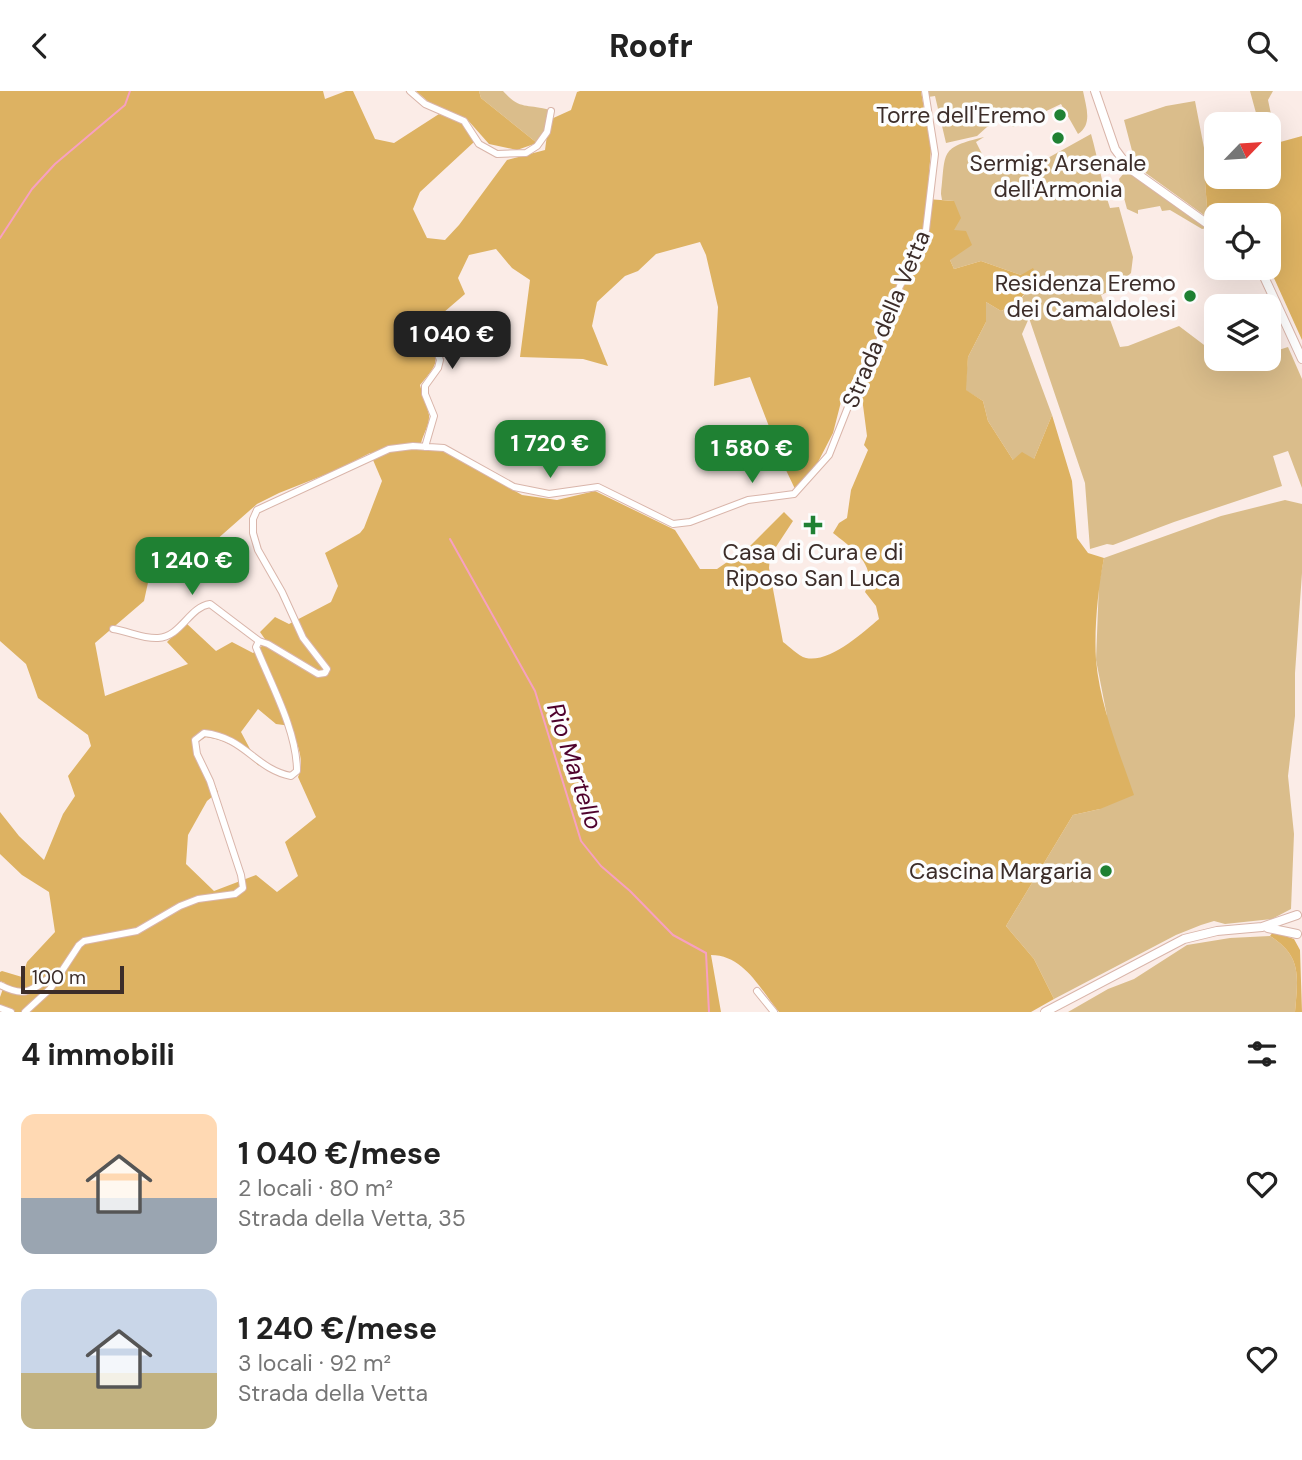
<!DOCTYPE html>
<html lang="it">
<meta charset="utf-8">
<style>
body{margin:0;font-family:"DM Sans",sans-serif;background:#f6f6f6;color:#222;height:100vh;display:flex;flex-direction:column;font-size:26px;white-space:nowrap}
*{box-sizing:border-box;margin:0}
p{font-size:23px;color:#767676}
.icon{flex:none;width:38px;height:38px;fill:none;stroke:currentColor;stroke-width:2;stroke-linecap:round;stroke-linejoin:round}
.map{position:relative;height:921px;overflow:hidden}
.panel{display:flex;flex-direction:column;background:#fff;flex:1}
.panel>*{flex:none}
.needle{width:46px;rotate:65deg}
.controls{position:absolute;left:1204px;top:21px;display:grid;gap:14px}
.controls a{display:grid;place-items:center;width:77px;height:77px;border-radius:14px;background:#fff;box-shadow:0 7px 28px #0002;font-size:35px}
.scale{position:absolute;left:21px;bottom:18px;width:103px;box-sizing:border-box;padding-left:7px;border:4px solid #3c2d29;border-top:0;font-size:19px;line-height:24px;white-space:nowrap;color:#3c2d29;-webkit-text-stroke:5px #fdfdfd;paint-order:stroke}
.price{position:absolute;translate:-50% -60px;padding:0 16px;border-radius:14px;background:#1f8133;color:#fff;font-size:23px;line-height:46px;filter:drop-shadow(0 2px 4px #0008)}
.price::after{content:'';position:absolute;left:50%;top:42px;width:21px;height:16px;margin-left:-10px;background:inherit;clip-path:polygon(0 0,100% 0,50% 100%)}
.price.active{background:#222;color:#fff}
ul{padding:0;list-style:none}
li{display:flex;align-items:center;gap:21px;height:175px;padding:0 21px}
li span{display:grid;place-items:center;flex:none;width:196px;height:140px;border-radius:14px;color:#555}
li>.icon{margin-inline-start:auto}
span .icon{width:84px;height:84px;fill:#fffc;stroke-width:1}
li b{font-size:30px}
h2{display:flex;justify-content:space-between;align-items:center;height:84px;padding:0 21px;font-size:30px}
header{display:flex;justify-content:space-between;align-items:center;height:91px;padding:0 21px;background:#fff;font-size:32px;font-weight:800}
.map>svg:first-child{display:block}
.green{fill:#dabd8b}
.forest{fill:#ddb262;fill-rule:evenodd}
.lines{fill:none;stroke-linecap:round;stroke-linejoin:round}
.stream{stroke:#f7a0c2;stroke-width:2}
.minor-casing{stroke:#d9b5aa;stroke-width:8}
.secondary-casing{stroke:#d9b5aa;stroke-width:10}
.minor{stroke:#fff;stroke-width:6}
.secondary{stroke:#fff;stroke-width:8}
.poi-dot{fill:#1f8133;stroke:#fdfdfd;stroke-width:2.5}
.labels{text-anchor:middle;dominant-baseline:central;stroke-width:7;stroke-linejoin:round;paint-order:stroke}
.poi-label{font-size:23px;fill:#3c2d29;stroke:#fdfdfd;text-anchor:end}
.street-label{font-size:23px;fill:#3c2d29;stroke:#fdfdfd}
.water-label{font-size:24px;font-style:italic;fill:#4f022c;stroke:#fdfdfd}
</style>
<header><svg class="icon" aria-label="back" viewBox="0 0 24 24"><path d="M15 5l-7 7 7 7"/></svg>Roofr<svg class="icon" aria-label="search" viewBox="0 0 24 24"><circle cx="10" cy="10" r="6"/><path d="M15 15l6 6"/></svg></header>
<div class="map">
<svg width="1302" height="921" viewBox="0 0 1302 921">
<rect width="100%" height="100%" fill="#fbece7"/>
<path class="green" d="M479,0h24c18,20 24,12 47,19l-7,24 -6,9 -56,-45z
M928,0h155c3,16 10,33 -5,43l-17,-30 -48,23 -4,-5 -6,-2 -16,7 -10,9 -31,7 -11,-47 -7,1z
M1250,0h23l-5,9 9,43 -8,4v-23h-10z
M1195,10l14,73 7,-2v5h8l-19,4 2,26 4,5 -3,6 -72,-52 -12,-46 42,-14z
M1091,43c7,25 11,50 19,74l9,-1 14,50 -2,16 -17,16 -13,6 19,52 8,-1 51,-20 37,28v5h6l9,7 21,-7h17v-6l19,-6 14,32v109l-14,-37 -15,5 9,30 -108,36 -61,23 -6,-1 -17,5 -5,-66 -56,-165 -7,16 30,81 -18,44 -21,1 -25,-39 -5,-20 -18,-11 3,-33 18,-35v-20l15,9 16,-7 21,-27 -17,-2 -40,-14 -27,8 -4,-9 4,-30v-29l-12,-1 -1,-6c5,-43 -2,-46 43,-57l-8,5 9,18 17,-4 11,16 18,-9 6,1z
M1124,82l9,1 74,54 -5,1 -32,-19 -8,1 -2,-5 -22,4v4l-11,-5 -8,-30z
M1285,409l17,4v69l-7,100v43l-7,60 6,58 -3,75 -19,10 -47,5 -11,-3 -13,4 -25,10 -122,64 -20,-40 -28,-33 67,-111 27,-6 7,-93 -11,-56 3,-77 5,-25 117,-42z
M1270,845c32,20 28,40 25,76h-227l40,-23 26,-10 53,-34 43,-7z"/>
<path class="forest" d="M0,0h323l2,8 21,-8h7l22,48 19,4 45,-29 23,9 12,19 -54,50 -7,17 14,29 18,2 14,-15 48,-65 38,-10 4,-30 22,-10 6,-18 3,-1h341l10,58 -4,50 27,2 7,17 -7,12 12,1 6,14 -22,15 4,9 27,-8 40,14 12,-7 5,9 -21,26 -16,8 -15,-9v20l-18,35 -2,33 17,11 5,20 25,39 9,-8 12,7 18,-44 20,66 5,57 11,15 16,5c-6,31 -10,70 -8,102 4,46 23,91 38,135l-34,14 -27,6 -67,111 28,33 20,40 -23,13h-252c-19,-23 -35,-57 -68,-57l10,57h-721v-15l5,-14 -5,-2v-9l2,-1 20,6 5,-15 28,-30 -6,-40 -27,-17 -22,-21v-42l19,24 25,24 19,-46 12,-18 -7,-20 23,-30 -3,-11 -50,-37 -12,-34 -26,-23zM700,151l6,13 12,52 -4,79 36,-9 35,91 10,21 23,-27 15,-29 9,-35 35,-60 17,-47 10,5 -16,45 -6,-2 -7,29 -14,22 6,46 -3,9 4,5 -17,40 -4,28 -8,5 -6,10c19,15 46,33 32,59l11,14 3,13c-17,14 -49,44 -73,39 -8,-2 -17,-12 -23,-16l-14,-74 1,-12 23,-35 -9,-9 -35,35 -32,22h-17l-25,-39 -80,-39 -38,9 -35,-5 -78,-44 -23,-1c-2,-12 9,-22 8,-35 -2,-10 -7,-20 -9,-30 17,-21 21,-22 7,-47l9,-19 29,-25 -7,-16 11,-23 27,-6 16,19 18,12 -10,77 63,2 25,7 -16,-40 5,-24 28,-26 13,-5 18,-17zM370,362l12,28 -18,47 -4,5 -35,20 13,33 -7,16 -42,22 -14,-7 -15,15 7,10 -14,11 -21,-11 -16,9 -30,-28 -19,19 21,22 -83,32 -10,-53 49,-42 5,-23 15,-12 9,12 84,-74 22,-11 58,-23zM258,618l18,15 15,2c5,16 15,35 7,51l18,40 -31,25 13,34 -21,16 -21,-17 -42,16 -28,-27 2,-29 19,-34 11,-9 -18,-39 -2,-11 8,-5c22,3 37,14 53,29l-18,-34z
M416,0h63l2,7 56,45 -20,7 -28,-6 -23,-26 -28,-8z
M1302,45v204l-33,-73v-52h-53v4l-9,-12 -2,-26 19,-4h45v-30l4,-3z
M1273,841l21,7 6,11 2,62h-7c3,-36 7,-56 -25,-76z"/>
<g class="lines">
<path class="stream" d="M0,147l32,-49 23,-25 70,-59 5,-14
M450,448l85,152 46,150 20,25 29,25 43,44 33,18 3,59"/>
<g class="minor-casing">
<path id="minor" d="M410,0l15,13 39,17 15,23 18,10 29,-1 11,-7 10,-14 4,-21
M425,356l9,-31 -9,-22v-8l13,-18 2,-8 -7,-19v-7
M113,538c15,2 30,10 45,9 23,-1 31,-31 52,-34l49,37
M0,894c23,12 30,7 49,-7h9
M757,900l17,21
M0,917l11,4
M25,921l25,-23 29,-44 5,-4 53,-10 43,-25 18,-7 37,-5 8,-6 -2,-13 -31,-94 -13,-27 -2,-14 9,-7c41,4 51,36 87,43l6,-5c0,-40 -26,-87 -41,-124l3,-6 9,3 50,30 7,-1 2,-4 -24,-31 -21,-46 -24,-42 -5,-17v-14l4,-9 132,-61 24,-3 31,2 70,39 35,7 49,-7 75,37 17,-2 58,-22 46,-6 35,-39 19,-48 22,-42 30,-79 21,-40 5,-16 9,-76 -10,-63"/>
</g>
<g class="secondary-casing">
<path id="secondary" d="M1095,0l20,58 14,19 87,62
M1260,177l42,91
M1268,837l29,6
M1045,921l139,-73 33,-8 45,-4 35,-12"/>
</g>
<use href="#minor" class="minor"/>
<use href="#secondary" class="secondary"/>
</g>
<g class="poi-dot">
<circle cx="1060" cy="24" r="7"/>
<circle cx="1058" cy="47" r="7"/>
<circle cx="1190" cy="205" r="7"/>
<path d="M809.5 423.5h7v7h7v7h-7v7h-7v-7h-7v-7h7z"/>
<circle cx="1106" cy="780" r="7"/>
</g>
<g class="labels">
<g class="poi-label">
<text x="1046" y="24">Torre dell'Eremo</text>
<text x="1058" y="72" text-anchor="middle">Sermig: Arsenale<tspan x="1058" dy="26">dell'Armonia</tspan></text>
<text x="1176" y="192">Residenza Eremo<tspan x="1176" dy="26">dei Camaldolesi</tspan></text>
<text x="813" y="461" text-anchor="middle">Casa di Cura e di<tspan x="813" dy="26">Riposo San Luca</tspan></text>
<text x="1092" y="780">Cascina Margaria</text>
</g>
<g class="street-label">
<text transform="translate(886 228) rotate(-67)">Strada della Vetta</text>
</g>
<g class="water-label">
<text transform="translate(575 675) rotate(72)">Rio Martello</text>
</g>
</g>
</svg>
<div class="controls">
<a><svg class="needle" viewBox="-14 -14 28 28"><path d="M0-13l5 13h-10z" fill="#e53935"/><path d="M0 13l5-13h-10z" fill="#767676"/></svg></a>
<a><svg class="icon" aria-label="locate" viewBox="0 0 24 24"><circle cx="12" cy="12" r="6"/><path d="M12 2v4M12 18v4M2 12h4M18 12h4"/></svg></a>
<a><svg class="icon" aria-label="layers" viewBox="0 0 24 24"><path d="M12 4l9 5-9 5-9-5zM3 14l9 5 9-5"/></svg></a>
</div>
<div class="scale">100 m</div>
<b class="price active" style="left:452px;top:280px">1 040 €</b>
<b class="price" style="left:550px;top:389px">1 720 €</b>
<b class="price" style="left:752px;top:394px">1 580 €</b>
<b class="price" style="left:192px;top:506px">1 240 €</b>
</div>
<section class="panel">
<h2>4 immobili<svg class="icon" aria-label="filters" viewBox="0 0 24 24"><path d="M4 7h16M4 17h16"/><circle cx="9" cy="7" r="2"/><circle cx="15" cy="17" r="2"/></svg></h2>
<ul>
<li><span style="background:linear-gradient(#ffd9b3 60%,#9aa5b1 0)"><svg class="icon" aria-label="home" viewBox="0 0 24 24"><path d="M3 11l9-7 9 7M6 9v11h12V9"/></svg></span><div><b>1 040 €/mese</b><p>2 locali · 80 m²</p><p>Strada della Vetta, 35</p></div><svg class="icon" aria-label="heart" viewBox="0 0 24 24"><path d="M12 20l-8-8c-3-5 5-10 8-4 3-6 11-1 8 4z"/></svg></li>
<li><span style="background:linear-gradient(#c9d6e8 60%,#c2b280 0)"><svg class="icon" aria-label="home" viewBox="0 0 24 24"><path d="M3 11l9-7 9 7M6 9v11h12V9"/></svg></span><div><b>1 240 €/mese</b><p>3 locali · 92 m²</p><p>Strada della Vetta</p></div><svg class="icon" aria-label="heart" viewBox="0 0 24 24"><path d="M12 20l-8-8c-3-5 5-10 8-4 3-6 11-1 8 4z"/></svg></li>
</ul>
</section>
